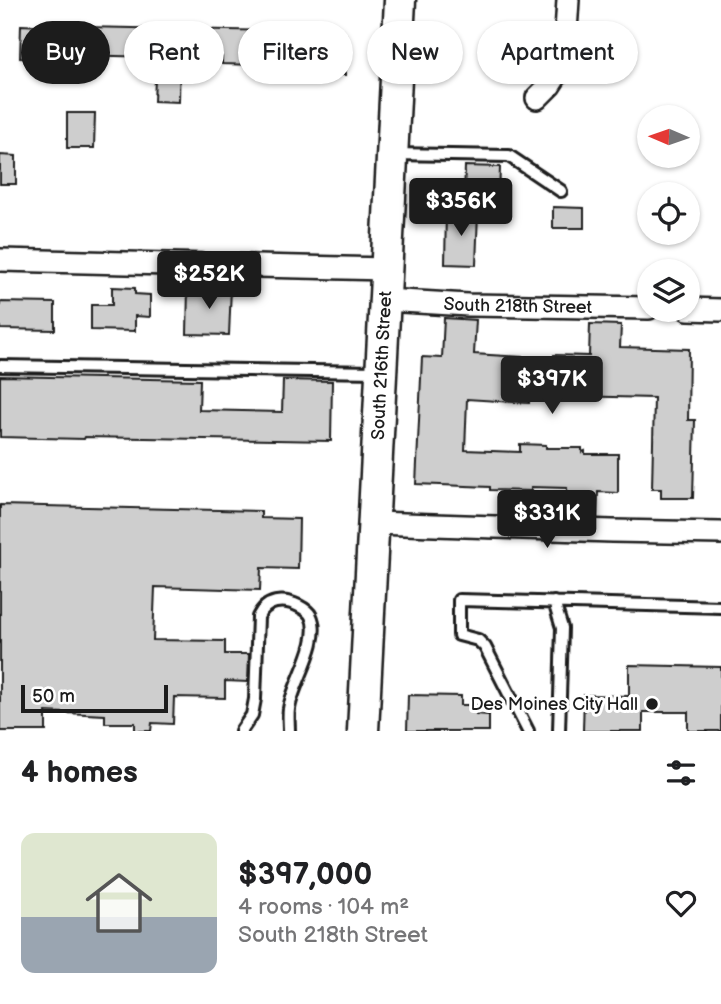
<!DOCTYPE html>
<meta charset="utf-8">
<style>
body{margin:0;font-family:"Balsamiq Sans",sans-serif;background:#f2f2f2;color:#202124;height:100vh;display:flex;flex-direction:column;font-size:26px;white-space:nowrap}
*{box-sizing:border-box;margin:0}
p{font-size:23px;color:#757577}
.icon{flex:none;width:38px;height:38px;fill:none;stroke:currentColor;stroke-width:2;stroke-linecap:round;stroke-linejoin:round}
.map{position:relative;height:731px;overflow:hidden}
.side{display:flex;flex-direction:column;background:#fff;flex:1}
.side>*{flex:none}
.hud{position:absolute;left:21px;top:21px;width:679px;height:63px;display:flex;gap:14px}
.needle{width:46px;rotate:272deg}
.controls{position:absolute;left:637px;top:105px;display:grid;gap:14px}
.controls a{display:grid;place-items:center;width:63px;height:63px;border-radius:50%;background:#fff;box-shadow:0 2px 5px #0004;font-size:35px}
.scale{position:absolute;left:21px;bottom:18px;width:147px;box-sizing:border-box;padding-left:7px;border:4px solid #1c1c1c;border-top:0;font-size:19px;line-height:24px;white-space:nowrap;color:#1c1c1c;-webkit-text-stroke:5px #fff;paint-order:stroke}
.price{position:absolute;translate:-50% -60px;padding:0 16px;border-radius:7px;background:#1c1c1c;color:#fff;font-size:23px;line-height:46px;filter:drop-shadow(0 2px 4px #0008)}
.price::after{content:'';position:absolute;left:50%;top:42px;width:21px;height:16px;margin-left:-10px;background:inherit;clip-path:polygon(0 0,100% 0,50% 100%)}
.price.on{background:#222;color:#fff}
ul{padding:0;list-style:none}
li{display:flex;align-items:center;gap:21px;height:175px;padding:0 21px}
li+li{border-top:2px solid #e0e0e0}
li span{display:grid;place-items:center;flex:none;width:196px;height:140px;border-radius:14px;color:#555}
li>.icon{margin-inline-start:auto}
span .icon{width:84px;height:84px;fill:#fffc;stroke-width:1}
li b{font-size:30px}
h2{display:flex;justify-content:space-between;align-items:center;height:84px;padding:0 21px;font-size:30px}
.pill{padding:0 24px;border-radius:32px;background:#fff;box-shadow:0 2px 5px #0004;font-size:24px;line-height:63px}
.pill.on{background:#1c1c1c;color:#fff}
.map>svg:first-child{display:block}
.building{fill:#cecece;stroke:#1c1c1c;stroke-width:2}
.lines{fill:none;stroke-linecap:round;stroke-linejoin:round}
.lane-casing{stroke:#1c1c1c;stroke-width:16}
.street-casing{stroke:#1c1c1c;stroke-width:26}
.secondary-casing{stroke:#1c1c1c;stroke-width:35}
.lane{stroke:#fff;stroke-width:10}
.street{stroke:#fff;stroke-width:21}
.secondary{stroke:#fff;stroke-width:30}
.poi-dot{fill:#1c1c1c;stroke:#fff;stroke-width:2.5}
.labels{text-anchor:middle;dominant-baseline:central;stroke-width:6;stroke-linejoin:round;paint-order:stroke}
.street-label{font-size:18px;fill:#1c1c1c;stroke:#fff}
.poi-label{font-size:18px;fill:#1c1c1c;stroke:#fff;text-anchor:end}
</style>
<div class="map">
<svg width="721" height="731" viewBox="0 0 721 731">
<rect width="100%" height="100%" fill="#fff"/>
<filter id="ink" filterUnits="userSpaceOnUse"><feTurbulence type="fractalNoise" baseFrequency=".0143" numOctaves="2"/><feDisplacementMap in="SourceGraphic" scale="14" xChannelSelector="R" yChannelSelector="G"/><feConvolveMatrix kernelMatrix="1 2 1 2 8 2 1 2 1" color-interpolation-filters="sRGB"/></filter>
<g filter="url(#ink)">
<path class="building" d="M21,25l64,3v-1l187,4v2l74,2 -1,40h-16v-13l-41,-1 -1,5 -65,-2v-7l-42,-1 -1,46 -25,-1 2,-44 -83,-2v5l-53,-2z
M67,113h28l-1,35h-27z
M0,155l16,1v28h-16z
M465,166l35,1 -1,31 -35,-1z
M553,207l31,1v20h-31z
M446,211l32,1 -2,53 -31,-1z
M112,287l23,1v6l15,1v22l-15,-1v15l-44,-1v-25h21z
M188,287l43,1 -2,47 -42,-1z
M0,302l55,1v27l-55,-1z
M444,318l32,2 -2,34 80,5v-4l35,1 1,-32 31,1 -1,22 69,2 -1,71h7l-2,78h-32v-9h-9l2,-91 -125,-3v8l-62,-4 -2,51 55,2v-8l26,1v3h36v4l3,-1v3h33v39l-20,-1 -1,25 -31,-1 1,-28 -36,-1v4l-41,-1v-3l-74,-3 6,-127 20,1z
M0,376l200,4 -1,30 83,2 1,-32 49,1 -1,60 -246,-4 -1,2 -84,-2z
M0,505l261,6v7l38,1 -1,50 -37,-1 -1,22 -105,-3 -2,53 72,1v13h24l-1,28 -23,-1v17l-51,-1 -1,27 -21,-1 -1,8h-16v-8h-30v-8l-59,-3v19h-46z
M629,665l92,2v64h-33v-19h-45v19h-60l1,-36 45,1z
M408,695l53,1v9h15v9l13,1v16h-82z"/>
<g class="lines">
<g class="lane-casing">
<path id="lane" d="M393,154l116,2 52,35
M0,366l378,6
M554,602l8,26 -3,103
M241,731l11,-16 3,-16 3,-82c8,-17 25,-19 41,-11 4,2 10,6 12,10 12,25 -19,68 -22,93 -1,7 0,15 0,22
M528,731l-43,-84 -7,-7 -19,-5v-35l262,7"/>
</g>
<g class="street-casing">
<g id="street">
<path d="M537,98l13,-13 14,-22 4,-63"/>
<path d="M0,260l387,9"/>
<path id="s1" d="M385,300l83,5 181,3"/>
<path d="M688,309l33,1"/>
<path d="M374,523l238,8 109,2"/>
</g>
</g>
<g class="secondary-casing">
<g id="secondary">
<path id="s2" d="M363,731l37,-731"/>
</g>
</g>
<use href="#lane" class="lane"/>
<use href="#street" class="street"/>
<use href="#secondary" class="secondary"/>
</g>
</g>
<circle class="poi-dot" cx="652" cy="704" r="7"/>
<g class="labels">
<g class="street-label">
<text stroke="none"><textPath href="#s1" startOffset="133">South 218th Street</textPath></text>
<text stroke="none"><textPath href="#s2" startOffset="366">South 216th Street</textPath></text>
</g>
<g class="poi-label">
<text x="638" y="704">Des Moines City Hall</text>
</g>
</g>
</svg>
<div class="controls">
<a><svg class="needle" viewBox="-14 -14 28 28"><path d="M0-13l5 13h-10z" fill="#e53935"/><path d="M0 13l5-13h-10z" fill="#757577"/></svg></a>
<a><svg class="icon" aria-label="locate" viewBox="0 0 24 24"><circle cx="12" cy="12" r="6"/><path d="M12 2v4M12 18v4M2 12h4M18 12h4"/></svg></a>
<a><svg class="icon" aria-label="layers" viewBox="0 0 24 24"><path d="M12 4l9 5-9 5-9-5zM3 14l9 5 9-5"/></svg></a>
</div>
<div class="scale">50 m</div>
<b class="price" style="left:461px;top:238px">$356K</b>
<b class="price" style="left:209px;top:311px">$252K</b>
<b class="price on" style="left:552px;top:416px">$397K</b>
<b class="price" style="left:547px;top:550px">$331K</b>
<div class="hud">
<a class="pill on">Buy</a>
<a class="pill">Rent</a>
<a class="pill">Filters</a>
<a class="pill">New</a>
<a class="pill">Apartment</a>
</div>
</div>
<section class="side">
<h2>4 homes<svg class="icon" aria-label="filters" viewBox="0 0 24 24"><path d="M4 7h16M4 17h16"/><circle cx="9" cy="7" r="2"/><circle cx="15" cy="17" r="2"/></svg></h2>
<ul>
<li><span style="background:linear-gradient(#dfe7d0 60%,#9aa5b1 0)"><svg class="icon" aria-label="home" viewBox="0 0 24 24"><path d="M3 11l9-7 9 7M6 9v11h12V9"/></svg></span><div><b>$397,000</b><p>4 rooms · 104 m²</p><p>South 218th Street</p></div><svg class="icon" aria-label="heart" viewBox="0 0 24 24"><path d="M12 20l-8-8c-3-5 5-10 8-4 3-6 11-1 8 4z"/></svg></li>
</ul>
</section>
